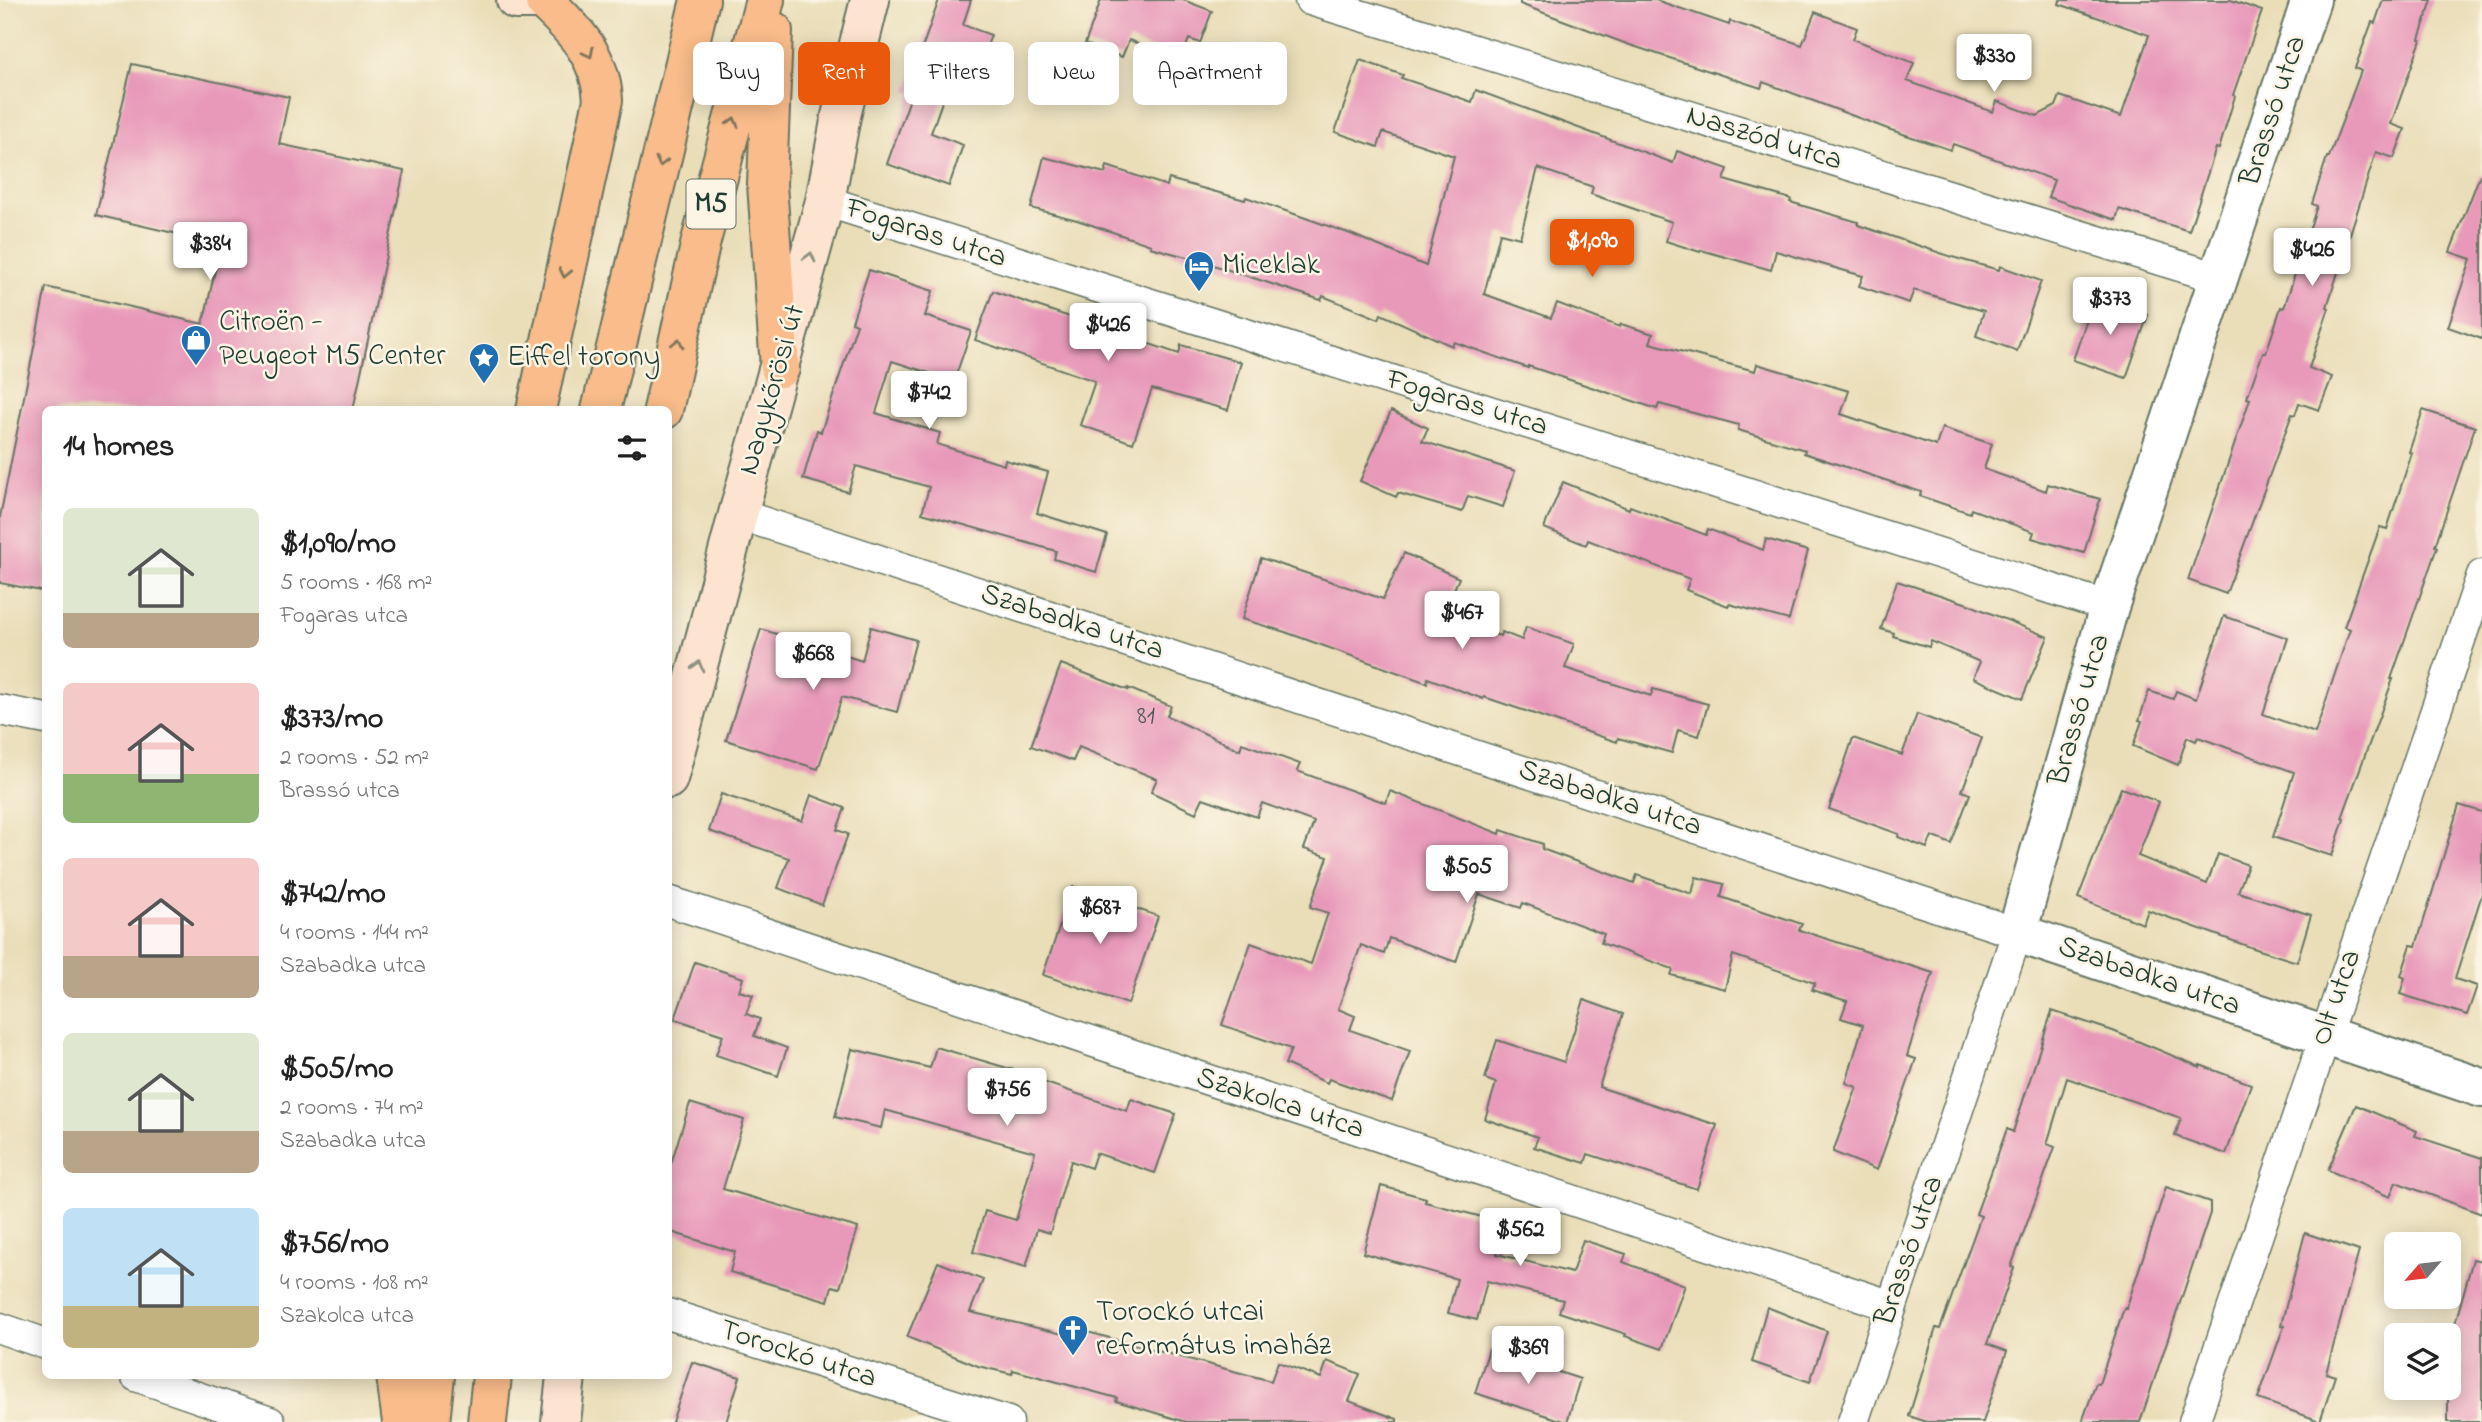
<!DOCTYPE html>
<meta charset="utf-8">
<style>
body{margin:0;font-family:"Indie Flower",sans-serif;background:#f6f6f6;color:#222;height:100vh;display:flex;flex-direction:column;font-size:26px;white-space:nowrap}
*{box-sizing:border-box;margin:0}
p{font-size:23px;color:#767676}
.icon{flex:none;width:38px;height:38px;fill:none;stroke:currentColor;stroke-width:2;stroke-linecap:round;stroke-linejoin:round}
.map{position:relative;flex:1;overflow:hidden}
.side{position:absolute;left:42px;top:406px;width:630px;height:973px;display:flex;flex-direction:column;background:#fff;border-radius:10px;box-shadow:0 4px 18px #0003}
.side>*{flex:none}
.top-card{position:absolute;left:693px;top:42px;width:665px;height:63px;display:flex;gap:14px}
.needle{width:46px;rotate:242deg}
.controls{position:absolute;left:2384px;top:1232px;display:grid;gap:14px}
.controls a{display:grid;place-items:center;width:77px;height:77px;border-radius:10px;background:#fff;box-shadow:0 4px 18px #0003;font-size:35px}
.price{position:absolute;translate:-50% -60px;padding:0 16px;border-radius:7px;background:#fff;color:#222;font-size:23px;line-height:46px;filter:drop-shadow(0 2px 4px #0008)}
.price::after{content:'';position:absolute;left:50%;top:42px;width:21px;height:16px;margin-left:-10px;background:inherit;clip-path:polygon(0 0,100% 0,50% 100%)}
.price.on{background:#ea580c;color:#fff}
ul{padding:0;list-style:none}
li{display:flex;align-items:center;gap:21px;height:175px;padding:0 21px}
li span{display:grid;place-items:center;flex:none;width:196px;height:140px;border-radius:10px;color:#555}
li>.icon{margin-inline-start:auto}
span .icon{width:84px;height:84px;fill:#fffc;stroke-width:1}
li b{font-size:30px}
h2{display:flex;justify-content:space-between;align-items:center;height:84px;padding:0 21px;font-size:30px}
.pill{padding:0 24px;border-radius:10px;background:#fff;box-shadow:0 4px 18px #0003;font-size:24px;line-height:63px}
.pill.on{background:#ea580c;color:#fff}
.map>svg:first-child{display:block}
.building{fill:#e899b9}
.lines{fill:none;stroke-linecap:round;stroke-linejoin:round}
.minor-casing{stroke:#667563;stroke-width:33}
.tertiary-casing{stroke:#667563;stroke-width:42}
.secondary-casing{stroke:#667563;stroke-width:42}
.primary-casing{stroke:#667563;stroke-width:42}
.minor{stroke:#fff;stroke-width:30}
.tertiary{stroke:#fff;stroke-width:38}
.secondary{stroke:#fde4d0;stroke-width:38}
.primary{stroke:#f9bc8a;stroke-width:38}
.oneway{stroke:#81765b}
.oneway2{stroke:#8e9082}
.labels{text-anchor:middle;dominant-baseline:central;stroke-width:5;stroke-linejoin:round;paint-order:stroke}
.number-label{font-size:26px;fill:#515455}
.shield{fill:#fcf5e5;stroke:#617469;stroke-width:2}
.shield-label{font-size:28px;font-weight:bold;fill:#1f3d34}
.street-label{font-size:30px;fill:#1f3d34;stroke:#fcf5e5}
.poi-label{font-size:30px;fill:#1f3d34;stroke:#fcf5e5;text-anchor:start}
</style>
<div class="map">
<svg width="2482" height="1422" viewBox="0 0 2482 1422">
<rect width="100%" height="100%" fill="#fcf5e5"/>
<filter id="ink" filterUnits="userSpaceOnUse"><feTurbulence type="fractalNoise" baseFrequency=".0143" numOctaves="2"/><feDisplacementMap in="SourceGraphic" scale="14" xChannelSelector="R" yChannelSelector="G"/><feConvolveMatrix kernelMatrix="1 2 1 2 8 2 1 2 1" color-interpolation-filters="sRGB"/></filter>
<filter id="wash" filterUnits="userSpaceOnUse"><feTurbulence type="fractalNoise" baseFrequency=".00686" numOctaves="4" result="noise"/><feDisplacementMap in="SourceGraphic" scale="28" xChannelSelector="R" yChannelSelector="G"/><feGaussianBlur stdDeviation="1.57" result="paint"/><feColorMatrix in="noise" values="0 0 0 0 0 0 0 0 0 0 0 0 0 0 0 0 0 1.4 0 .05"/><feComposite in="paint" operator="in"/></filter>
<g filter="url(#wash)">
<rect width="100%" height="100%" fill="#eadeb9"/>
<g id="blocks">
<path class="building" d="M939,0h32l-8,25 28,10 -20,55 -22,-8 -18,51 32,12 -14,41 -62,-22 25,-71 -5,-2z
M1101,0h82l29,11 -12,32 -11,-4 -8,21 -52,-20 -7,17 -37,-13z
M1520,0h136l73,25 1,-4 72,24 13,-33 42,16 -4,11 61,24 -7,18 86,31 4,-11 40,15 19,-10 4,-10 61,21 28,-82 -90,-31 1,-4h171l31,11 -29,84 2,1 -16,53 -3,-1 -27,83 -70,-22 -3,11 -68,-23 6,-17 -101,-36 -2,6 -63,-21 -125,-47 -2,6 -134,-44 -107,-40z
M2383,0h49l-13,39 2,1 -30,84 14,5 -11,29 -18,-6 -49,155 2,1 -20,60 23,9 -13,33 -20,-7 -4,12 -3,-1 -66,180 -38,-14 62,-181 -3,-1 16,-46 3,1 15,-46 3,1 33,-102 -5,-2 15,-47h2l32,-86 -6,-3 17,-46 3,1z
M1360,60l43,15 -2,3 71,24 4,-12 197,73 4,-12 51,18 -4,11 67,19 -1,3 68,20v3l94,32 47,13 1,-4 41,15 -24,70 -41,-15 8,-25 -70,-21 -5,13 -50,-17 4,-10 -87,-25 -5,19 -70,-20 -1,2 -34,-11 6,-19 -81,-28 2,-7 -55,-19 -18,70 -20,-5 -16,61 67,24 6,-15 63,24 1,-3 32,10 -3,9 105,28 2,-7 92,27 -8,23 95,32 6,-18 50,16 -8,25 62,22 2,-7 52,15 -16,54 -52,-15 2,-6 -63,-23 -1,4 -50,-17 1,-4 -117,-39 1,-3 -67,-20 1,-5 -80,-21 -2,5 -129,-43v2l-74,-26 -2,4 -71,-32 -2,5 -56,-23 -2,4 -120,-39 -51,-14 1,-2 -74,-25 -46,-12 13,-51 61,16 2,-7 60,20 2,-7 76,21 1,-3 105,37 75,32 28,-110 -71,-24 -5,15 -43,-15z
M132,64l157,33 -10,47 125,27 -51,239h-307v182l-46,-9v-66l46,-230 157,37 18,-80 -125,-29z
M2480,175h2v164l-34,-12 23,-68 -21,-7z
M869,270l64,21 -8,25 46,15 -17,50 -62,-20 -16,52 64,20 -3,11 67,21 1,-5 43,12 -11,41 70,22 -11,37 -42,-13 2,-8 -134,-38 7,-26 -73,-21 -8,26 -45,-13 14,-49 4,2 36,-108 -5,-2z
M993,291l186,63 2,-9 60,17 -13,48 -76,-21 -19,54 -53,-18 15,-44 -120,-41z
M2095,296l53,19 -22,63 -53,-18z
M2423,410l52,17 -40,119 2,1 -46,132h2l-51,139 2,1 -12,37 -59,-19 21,-65 -96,-35 -2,4 -9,-4 -9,28 -45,-19 9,-25 -3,-1 10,-29 24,8 3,-8 20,8 28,-83 64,22 -25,76 52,19 35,-104 -6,-2 36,-100 7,2 25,-76 -3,-1z
M1391,411l37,17 -6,13 93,30 -12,36 -35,-11 -6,16 -64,-19 -2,4 -36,-16z
M1563,482l66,27 1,-3 76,29 2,-6 55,21 3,-11 42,12 -19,69 -60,-16 -1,2 -42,-16 4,-11 -102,-39 -2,5 -42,-17z
M1404,553l55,25 -14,32 22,8 -2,6 35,12 2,-4 20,8 4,-13 48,17 -9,24 86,28 2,-7 55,15 -9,32 -21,-6 -6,23 -54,-15 -1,4 -133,-45 -1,2 -55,-21 -1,5 -142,-51 -43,-13 19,-61 122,41z
M1897,581l71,23 80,33 -26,62 -49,-21 7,-16 -49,-21 -2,6 -36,-11 1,-3 -13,-4z
M871,627l45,13 -19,72 -55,-15 -24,72 -92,-29 35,-111 101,32z
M1061,664l67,26v-2l43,18 -4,10 73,34 2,-7 58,21 -3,7 89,32 4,-12 110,43 1,-4 42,14 -1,5 92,34 3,-8 55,19 4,-17 28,7 -3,13 81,27 -3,6 134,43 -26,83 9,3 -39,111 -44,-18 24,-65 -11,-4 17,-58 -22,-7 6,-17 -35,-11 3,-7 -82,-28 -8,34 -54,-14 2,-6 -72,-26 3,-9 -81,-31 -2,5 -42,-14 -23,68 -67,-24 -5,16 -23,-9 -23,64 17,7 -5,14 60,21 -18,50 -63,-22 -2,4 -42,-19 6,-15 -69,-24 29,-82 60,21 17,-51 -18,-6 18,-50 -24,-8 10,-27 -52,-19 -5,14 -54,-19 -7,15 -45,-21 6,-13 -78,-32 -6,14 -42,-15z
M1917,714l65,24 -20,53 8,3 -19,50 -19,-8 -5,12 -29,-11 1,-3 -70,-25 24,-71 49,17z
M2121,788l38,14 -21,54 69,28 11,-30 30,11 -10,27 73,23 -14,47 -47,-15 -102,-37 -5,14 -65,-26z
M721,794l81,27 9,-26 34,13 -8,22 11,4 -26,71 -44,-17 11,-30 -80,-27z
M2459,805l23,7v82l-27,85 22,7 -10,29 -67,-21 5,-16 -4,-2 10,-31 5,1z
M1073,887l85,29 -30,88 -85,-29z
M695,962l48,16 -4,13 14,4 -7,19 14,5 -6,17 33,12 -9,28 -62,-21 7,-20 -48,-16z
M1584,1000l39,14 -24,73 118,38 -20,64 -109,-35 -3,9 -51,-16 4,-10 -53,-18 11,-36 -11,-4 12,-39 67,22z
M2052,1011l61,20 87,36v-2l51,19 -25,70 -51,-18 6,-18 -114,-40 -20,66 8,3 -44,120 3,1 -27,76 20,7 -24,71h-56l-18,-6 27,-88 4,1 41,-113 -5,-2 31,-85 6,3z
M936,1047l105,31 -1,3 87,30 4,-12 45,15 -21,59 -59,-20 -5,15 -20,-7 -21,72 -13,-4 -11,38 -53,-15 12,-41 31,9 19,-68 -150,-42 -4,18 -46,-11 17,-68 78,19z
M690,1103l54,17 -21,69 135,39 -18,60 -8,-2 -4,15 -98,-29 5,-20 -67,-21v-58z
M2356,1105l61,26 -2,5 67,22v56l-86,-32 -6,15 -62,-27z
M1381,1186l45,12 -1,4 80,21 -8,31 75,19 11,-33 43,14 -3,8 62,23 -23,64 -37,-13 1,-2 -67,-22 4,-12 -76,-19 -10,39 -29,-7 9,-34 -94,-26z
M2166,1187l44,15v11l-70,209h-58l14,-39 3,1 25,-76 2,1z
M2305,1233l54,18 -33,122 9,3 -15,45 -62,-22 26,-73 -3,-1z
M2473,1259l9,2v161h-34v-73z
M938,1262l45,18 -13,32 93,22 2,-8 206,55 7,-19 43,16 6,-17 33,13 -11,27 48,18v3h-211l-70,-21 1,-3 -104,-28 -1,4 -34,-8 -71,-29z
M1767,1307l60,24 -17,51 -58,-20z
M1489,1349l91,30 -13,43 -92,-29z
M692,1362l48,15 -14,45h-54z"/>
</g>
</g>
<g filter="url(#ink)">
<use href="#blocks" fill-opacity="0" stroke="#667563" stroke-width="2"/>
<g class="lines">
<g class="minor-casing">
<path id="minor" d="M1310,0l909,278
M825,201l1284,406
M738,514l1279,419 -164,489
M0,710l46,9
M668,901l1224,405
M668,1314l340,108
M0,1328l46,16
M136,1376l134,46
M2194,1422l288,-847"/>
</g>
<g class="tertiary-casing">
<path id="tertiary" d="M2311,0l-202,607 -92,326 465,155"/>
</g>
<g class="secondary-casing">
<path id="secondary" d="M516,0h34
M668,779l70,-265 87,-313 16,-85 29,-116
M561,1422l5,-46"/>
</g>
<g class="primary-casing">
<path id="primary" d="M773,31l-6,153 13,184
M536,410l67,-310c-2,-43 -28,-70 -58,-98
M601,410l99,-410
M663,410l38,-169 64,-241
M396,1376l6,46
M430,1422l5,-46
M487,1422l5,-46"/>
</g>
<use href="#minor" class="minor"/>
<use href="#tertiary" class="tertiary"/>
<use href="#secondary" class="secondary"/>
<use href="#primary" class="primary"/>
</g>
<defs><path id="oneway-chevron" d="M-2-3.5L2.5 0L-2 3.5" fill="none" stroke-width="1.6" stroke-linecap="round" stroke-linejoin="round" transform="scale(1.75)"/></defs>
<g class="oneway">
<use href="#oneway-chevron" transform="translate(589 53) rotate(63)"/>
<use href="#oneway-chevron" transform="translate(733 122) rotate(-75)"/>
<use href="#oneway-chevron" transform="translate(661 162) rotate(104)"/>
<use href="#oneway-chevron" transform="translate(565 273) rotate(102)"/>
<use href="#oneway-chevron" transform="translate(678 343) rotate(-77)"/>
</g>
<g class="oneway2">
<use href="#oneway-chevron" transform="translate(810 257) rotate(-75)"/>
<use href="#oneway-chevron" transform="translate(698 666) rotate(-75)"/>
</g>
</g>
<defs>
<g id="hotel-pin" transform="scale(1.575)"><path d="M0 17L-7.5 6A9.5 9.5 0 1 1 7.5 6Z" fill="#1f6fb2" stroke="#fcf5e5"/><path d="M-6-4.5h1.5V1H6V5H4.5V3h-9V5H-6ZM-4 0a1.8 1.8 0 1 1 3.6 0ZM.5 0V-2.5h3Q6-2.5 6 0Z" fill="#fff"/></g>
<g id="shop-pin" transform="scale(1.575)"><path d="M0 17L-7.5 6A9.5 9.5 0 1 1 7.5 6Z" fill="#1f6fb2" stroke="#fcf5e5"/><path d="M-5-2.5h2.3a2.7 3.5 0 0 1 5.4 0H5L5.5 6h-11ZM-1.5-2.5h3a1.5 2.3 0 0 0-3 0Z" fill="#fff"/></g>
<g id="sight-pin" transform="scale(1.575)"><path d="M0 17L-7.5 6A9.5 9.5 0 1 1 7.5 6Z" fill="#1f6fb2" stroke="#fcf5e5"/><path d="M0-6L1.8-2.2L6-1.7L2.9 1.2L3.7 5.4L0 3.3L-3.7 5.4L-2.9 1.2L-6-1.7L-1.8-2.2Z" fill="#fff"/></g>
<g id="church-pin" transform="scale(1.575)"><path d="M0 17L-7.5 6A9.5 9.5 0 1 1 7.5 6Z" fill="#1f6fb2" stroke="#fcf5e5"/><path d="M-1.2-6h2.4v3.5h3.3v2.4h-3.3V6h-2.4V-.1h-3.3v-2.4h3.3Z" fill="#fff"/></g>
</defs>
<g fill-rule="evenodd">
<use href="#hotel-pin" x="1199" y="266"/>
<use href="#shop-pin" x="196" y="340"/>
<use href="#sight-pin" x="484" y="358"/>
<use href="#church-pin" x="1073" y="1330"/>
</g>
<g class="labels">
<g class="number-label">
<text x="1146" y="717">81</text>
</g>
<rect class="shield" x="686.5" y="179.5" width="49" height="49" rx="5"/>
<g class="shield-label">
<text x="711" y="204">M5</text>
</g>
<g class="street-label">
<text transform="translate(2274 111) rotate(-72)">Brassó utca</text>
<text transform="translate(1764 139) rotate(17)">Naszód utca</text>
<text transform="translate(926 234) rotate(18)">Fogaras utca</text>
<text transform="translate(773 390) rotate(-74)">Nagykőrösi út</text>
<text transform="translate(1467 404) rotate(17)">Fogaras utca</text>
<text transform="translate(1072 623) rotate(18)">Szabadka utca</text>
<text transform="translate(2080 710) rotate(-74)">Brassó utca</text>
<text transform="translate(1610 799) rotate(18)">Szabadka utca</text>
<text transform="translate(2149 977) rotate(19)">Szabadka utca</text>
<text transform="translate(2337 998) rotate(-71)">Olt utca</text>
<text transform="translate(1280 1104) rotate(18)">Szakolca utca</text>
<text transform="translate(1910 1251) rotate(-71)">Brassó utca</text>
<text transform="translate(798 1355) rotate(18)">Torockó utca</text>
</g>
<g class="poi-label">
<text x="1222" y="266">Miceklak</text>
<text x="219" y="323">Citroën -<tspan x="219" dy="34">Peugeot M5 Center</tspan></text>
<text x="507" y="358">Eiffel torony</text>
<text x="1096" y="1313">Torockó utcai<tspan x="1096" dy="34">református imaház</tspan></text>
</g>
</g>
</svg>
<div class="controls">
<a><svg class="needle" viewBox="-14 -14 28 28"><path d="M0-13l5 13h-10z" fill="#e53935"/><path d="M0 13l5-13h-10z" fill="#767676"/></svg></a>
<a><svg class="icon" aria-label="layers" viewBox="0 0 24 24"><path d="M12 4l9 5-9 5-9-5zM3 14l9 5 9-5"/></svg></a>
</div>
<b class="price" style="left:1994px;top:94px">$330</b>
<b class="price on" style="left:1592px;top:279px">$1,090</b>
<b class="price" style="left:210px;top:282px">$384</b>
<b class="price" style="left:2312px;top:288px">$426</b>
<b class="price" style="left:2110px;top:337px">$373</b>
<b class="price" style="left:1108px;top:363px">$426</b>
<b class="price" style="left:929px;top:431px">$742</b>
<b class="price" style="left:1462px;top:651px">$467</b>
<b class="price" style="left:813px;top:692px">$668</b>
<b class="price" style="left:1467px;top:905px">$505</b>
<b class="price" style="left:1100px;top:946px">$687</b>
<b class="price" style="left:1007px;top:1128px">$756</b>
<b class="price" style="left:1520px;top:1268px">$562</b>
<b class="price" style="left:1528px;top:1386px">$369</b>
<div class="top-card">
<a class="pill">Buy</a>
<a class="pill on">Rent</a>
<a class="pill">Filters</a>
<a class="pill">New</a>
<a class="pill">Apartment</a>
</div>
<section class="side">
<h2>14 homes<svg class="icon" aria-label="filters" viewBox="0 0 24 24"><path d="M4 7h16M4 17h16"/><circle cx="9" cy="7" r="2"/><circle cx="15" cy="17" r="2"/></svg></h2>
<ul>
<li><span style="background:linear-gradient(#dfe7d0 75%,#b9a48a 0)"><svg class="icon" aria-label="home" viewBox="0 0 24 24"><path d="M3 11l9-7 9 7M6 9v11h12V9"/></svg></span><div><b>$1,090/mo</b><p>5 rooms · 168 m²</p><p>Fogaras utca</p></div></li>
<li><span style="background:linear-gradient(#f6c9c9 65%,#8fb573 0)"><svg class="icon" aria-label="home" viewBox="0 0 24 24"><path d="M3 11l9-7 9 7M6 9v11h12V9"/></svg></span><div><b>$373/mo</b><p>2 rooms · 52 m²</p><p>Brassó utca</p></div></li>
<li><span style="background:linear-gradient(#f6c9c9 70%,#b9a48a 0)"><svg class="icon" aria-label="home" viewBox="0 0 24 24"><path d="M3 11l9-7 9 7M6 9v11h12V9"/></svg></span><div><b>$742/mo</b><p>4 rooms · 144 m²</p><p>Szabadka utca</p></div></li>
<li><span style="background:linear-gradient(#dfe7d0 70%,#b9a48a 0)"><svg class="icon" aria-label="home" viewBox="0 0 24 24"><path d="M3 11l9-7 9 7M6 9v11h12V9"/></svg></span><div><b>$505/mo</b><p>2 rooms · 74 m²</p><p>Szabadka utca</p></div></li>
<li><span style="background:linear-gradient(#bfe0f5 70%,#c2b280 0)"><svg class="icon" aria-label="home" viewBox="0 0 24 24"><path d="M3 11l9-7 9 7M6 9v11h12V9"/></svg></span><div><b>$756/mo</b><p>4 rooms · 108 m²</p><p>Szakolca utca</p></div></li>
</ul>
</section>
</div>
